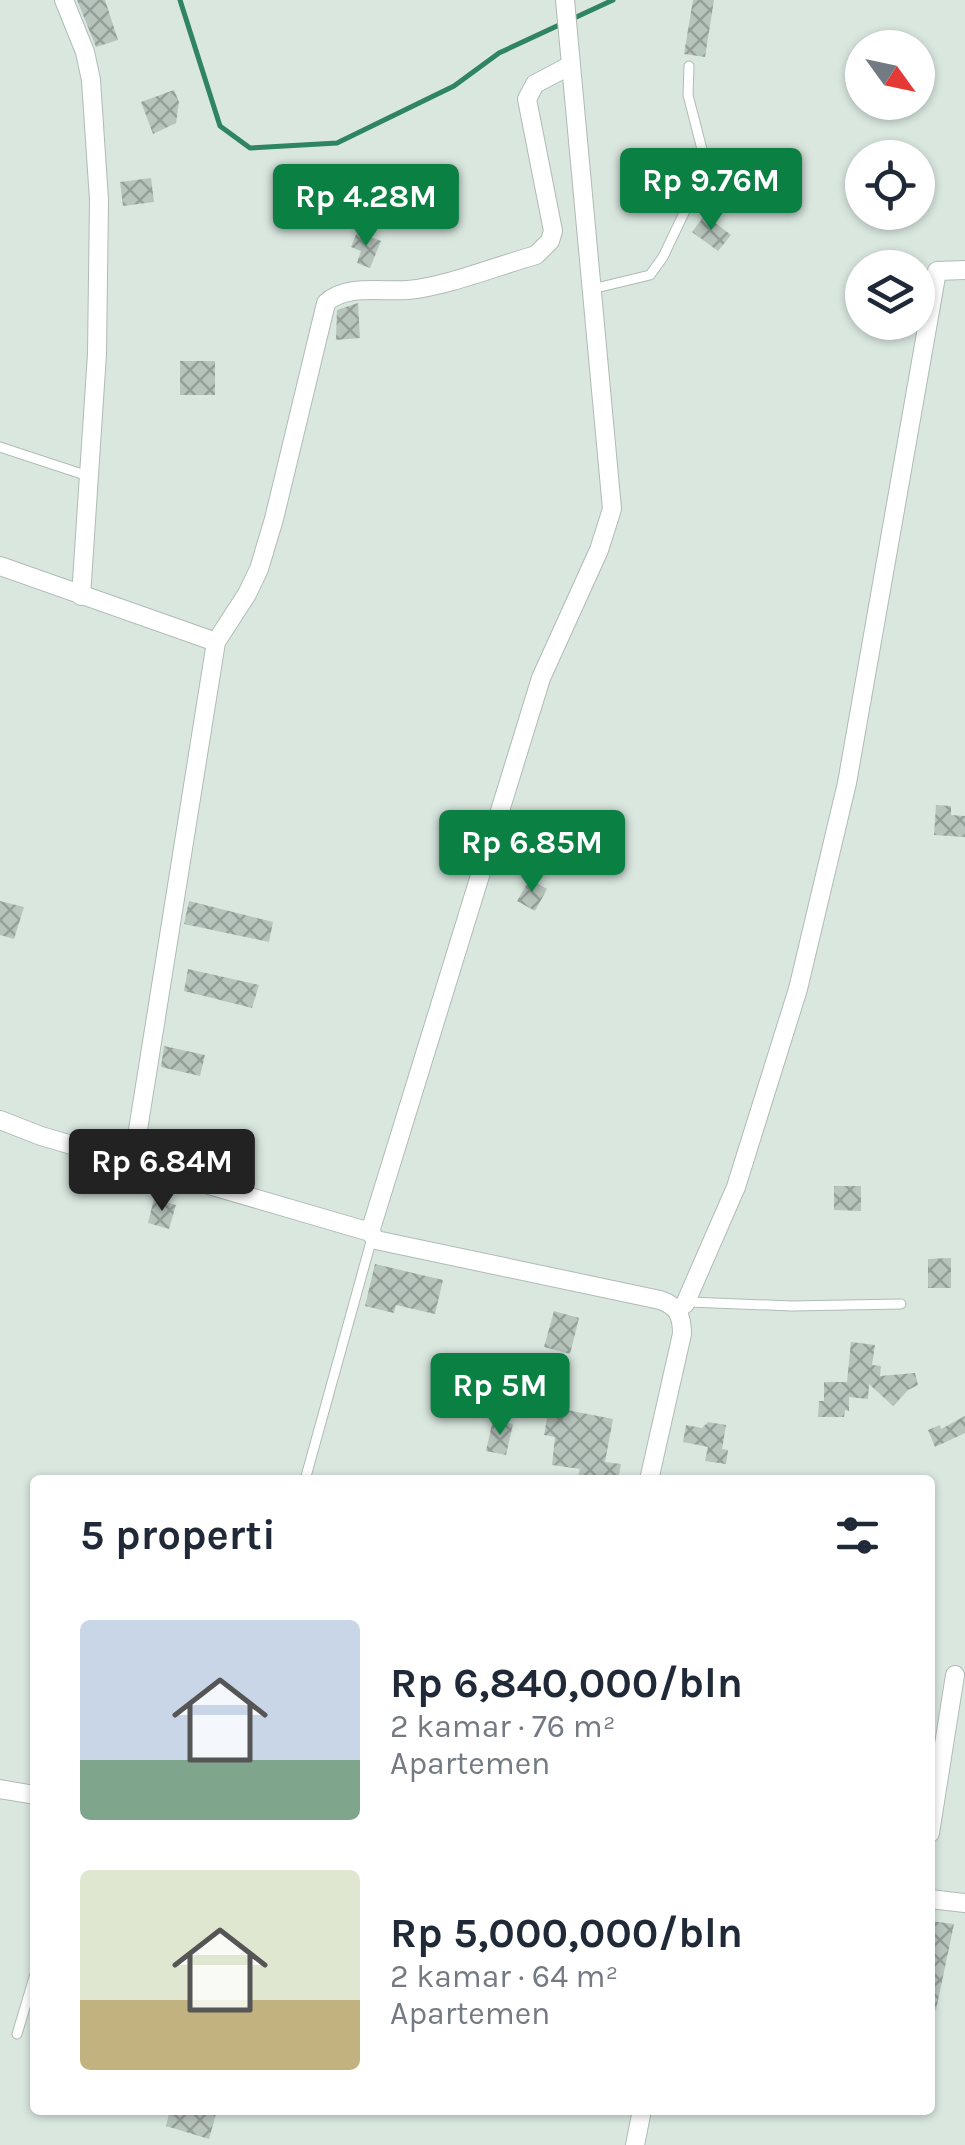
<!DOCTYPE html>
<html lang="id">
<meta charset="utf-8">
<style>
body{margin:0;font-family:Karla,sans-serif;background:#f2f2f3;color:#1f2937;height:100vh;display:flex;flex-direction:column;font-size:38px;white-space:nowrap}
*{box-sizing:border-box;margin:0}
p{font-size:32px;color:#747a83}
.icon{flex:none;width:55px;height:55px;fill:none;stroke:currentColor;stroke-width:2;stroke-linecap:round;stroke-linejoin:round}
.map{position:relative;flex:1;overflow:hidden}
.side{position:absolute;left:30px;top:1475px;width:905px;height:640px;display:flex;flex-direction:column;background:#fff;border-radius:10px;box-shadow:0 2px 8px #0004}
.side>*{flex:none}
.needle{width:65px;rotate:123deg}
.controls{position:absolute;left:845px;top:30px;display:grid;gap:20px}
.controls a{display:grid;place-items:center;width:90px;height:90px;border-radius:50%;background:#fff;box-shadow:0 2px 8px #0004;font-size:50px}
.price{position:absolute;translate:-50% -85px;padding:0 22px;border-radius:10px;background:#0b8043;color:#fff;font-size:32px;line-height:65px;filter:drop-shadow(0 2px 5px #0008)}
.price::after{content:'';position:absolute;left:50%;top:60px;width:30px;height:22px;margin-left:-15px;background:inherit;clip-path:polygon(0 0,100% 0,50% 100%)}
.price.on{background:#222;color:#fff}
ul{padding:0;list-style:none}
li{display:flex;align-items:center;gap:30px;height:250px;padding:0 50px}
li span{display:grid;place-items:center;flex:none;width:280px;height:200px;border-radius:10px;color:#555}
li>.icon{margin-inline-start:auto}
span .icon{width:120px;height:120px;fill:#fffc;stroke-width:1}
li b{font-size:42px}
h2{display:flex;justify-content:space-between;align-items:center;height:120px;padding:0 50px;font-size:42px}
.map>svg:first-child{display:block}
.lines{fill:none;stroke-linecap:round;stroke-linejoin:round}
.stream{stroke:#2f8461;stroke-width:5}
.building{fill:url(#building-cross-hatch)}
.lane-casing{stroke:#afbcb5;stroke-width:11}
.street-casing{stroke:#afbcb5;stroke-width:20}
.lane{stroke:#fff;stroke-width:9}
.street{stroke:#fff;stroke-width:18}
</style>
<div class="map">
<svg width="965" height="2145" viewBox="0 0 965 2145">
<defs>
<pattern id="building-cross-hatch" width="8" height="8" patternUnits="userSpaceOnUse" patternTransform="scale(2.5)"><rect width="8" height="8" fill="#b7c4bc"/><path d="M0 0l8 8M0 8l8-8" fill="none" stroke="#959f99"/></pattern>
</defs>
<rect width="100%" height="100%" fill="#d9e7df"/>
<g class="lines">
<path class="stream" d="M180,0l40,126 30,22 87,-5 117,-57 45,-33 114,-53"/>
</g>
<path class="building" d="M77,0h28l13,40 -22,7z
M693,0h21l-9,57 -21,-3z
M174,90l5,12 -3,21 -23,11 -12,-32z
M151,178l3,24 -31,4 -3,-24z
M705,215l26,20 -13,16 -26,-19z
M357,232l24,9 -11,27 -13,-5 4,-12 -10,-4z
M358,303l2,35 -24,2 1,-30z
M180,361h35v34h-35z
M936,805l15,1v9l14,1v21l-31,-2z
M530,879l17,10 -12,22 -18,-10z
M0,901l24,6 -10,32 -14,-4z
M189,901l84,21 -4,20 -85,-18z
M188,969l71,16 -7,23 -68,-17z
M164,1046l41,9 -5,21 -39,-9z
M834,1186h27v25l-27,-1z
M154,1199l22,6 -7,24 -21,-6z
M951,1258v30h-23v-29z
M375,1264l68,16 -8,34 -39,-9 -2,8 -29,-7z
M554,1311l25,7 -9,36 -26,-7z
M851,1342l24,3 -3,20 9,1 -1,10 35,-3 3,12 -10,5 -15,16 -24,-22 -1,15 -19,-2v14l-4,-1 -1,7h-26l1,-16h5v-19h23z
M550,1402l13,3 -1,4 51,10 -8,43 16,2 -3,16h-41l3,-11 -28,-4 3,-28 -11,-2z
M965,1416v17l-30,14 -7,-17 12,-5 1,4z
M493,1420l20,4 -7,31 -20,-4z
M708,1422l18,3 -4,24 6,1 -2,14 -21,-3 3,-14 -25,-5 3,-17 16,3z
M930,1921l24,3 -18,86 -6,-1z
M170,2110h34l12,4 -7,25 -43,-13z"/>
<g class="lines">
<g class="lane-casing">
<path id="lane" d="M592,289l58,-14 13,-18 40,-84 2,-12 -17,-66 1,-29
M0,447l88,29
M684,1305l5,-3 103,4 109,-2
M305,1480l67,-242
M17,2034l18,-60"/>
</g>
<g class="street-casing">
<path id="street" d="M64,0l21,52 6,28 8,120 -2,154 -16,242
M565,0l47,509 -13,41 -58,128 -171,554 6,8 284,60c18,6 22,16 22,34l-33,146
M0,566l216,76 -83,519
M216,642l31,-48 12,-25 15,-50 52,-216c19,-19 57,-11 82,-13 40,-4 89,-24 128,-35l14,-14 3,-10 -26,-132 8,-15 36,-19
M0,1120l41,16 329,96
M685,1304l51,-117 62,-198 49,-206 90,-512 28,-1
M0,1789l35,6
M930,1833l25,-158
M930,1899l35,4
M635,2145l7,-35"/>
</g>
<use href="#lane" class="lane"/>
<use href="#street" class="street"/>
</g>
</svg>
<div class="controls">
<a><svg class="needle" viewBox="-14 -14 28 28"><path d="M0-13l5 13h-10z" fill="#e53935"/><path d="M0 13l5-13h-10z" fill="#747a83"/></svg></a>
<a><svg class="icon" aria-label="locate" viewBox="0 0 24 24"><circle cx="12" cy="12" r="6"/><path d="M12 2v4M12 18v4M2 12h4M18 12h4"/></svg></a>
<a><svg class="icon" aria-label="layers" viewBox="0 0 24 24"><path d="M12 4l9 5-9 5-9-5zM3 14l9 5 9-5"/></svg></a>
</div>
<b class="price" style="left:711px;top:233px">Rp 9.76M</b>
<b class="price" style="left:366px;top:249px">Rp 4.28M</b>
<b class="price" style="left:532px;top:895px">Rp 6.85M</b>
<b class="price on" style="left:162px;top:1214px">Rp 6.84M</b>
<b class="price" style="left:500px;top:1438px">Rp 5M</b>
<section class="side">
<h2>5 properti<svg class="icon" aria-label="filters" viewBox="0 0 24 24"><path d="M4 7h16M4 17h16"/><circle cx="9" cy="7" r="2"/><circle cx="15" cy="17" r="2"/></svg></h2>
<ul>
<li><span style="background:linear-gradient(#c9d6e8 70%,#7fa58c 0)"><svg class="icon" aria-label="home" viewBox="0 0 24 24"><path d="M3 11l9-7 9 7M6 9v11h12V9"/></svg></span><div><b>Rp 6,840,000/bln</b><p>2 kamar · 76 m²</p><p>Apartemen</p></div></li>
<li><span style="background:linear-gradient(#dfe7d0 65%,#c2b280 0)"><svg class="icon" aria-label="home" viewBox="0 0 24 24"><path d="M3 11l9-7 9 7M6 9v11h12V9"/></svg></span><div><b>Rp 5,000,000/bln</b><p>2 kamar · 64 m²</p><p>Apartemen</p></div></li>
</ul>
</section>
</div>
